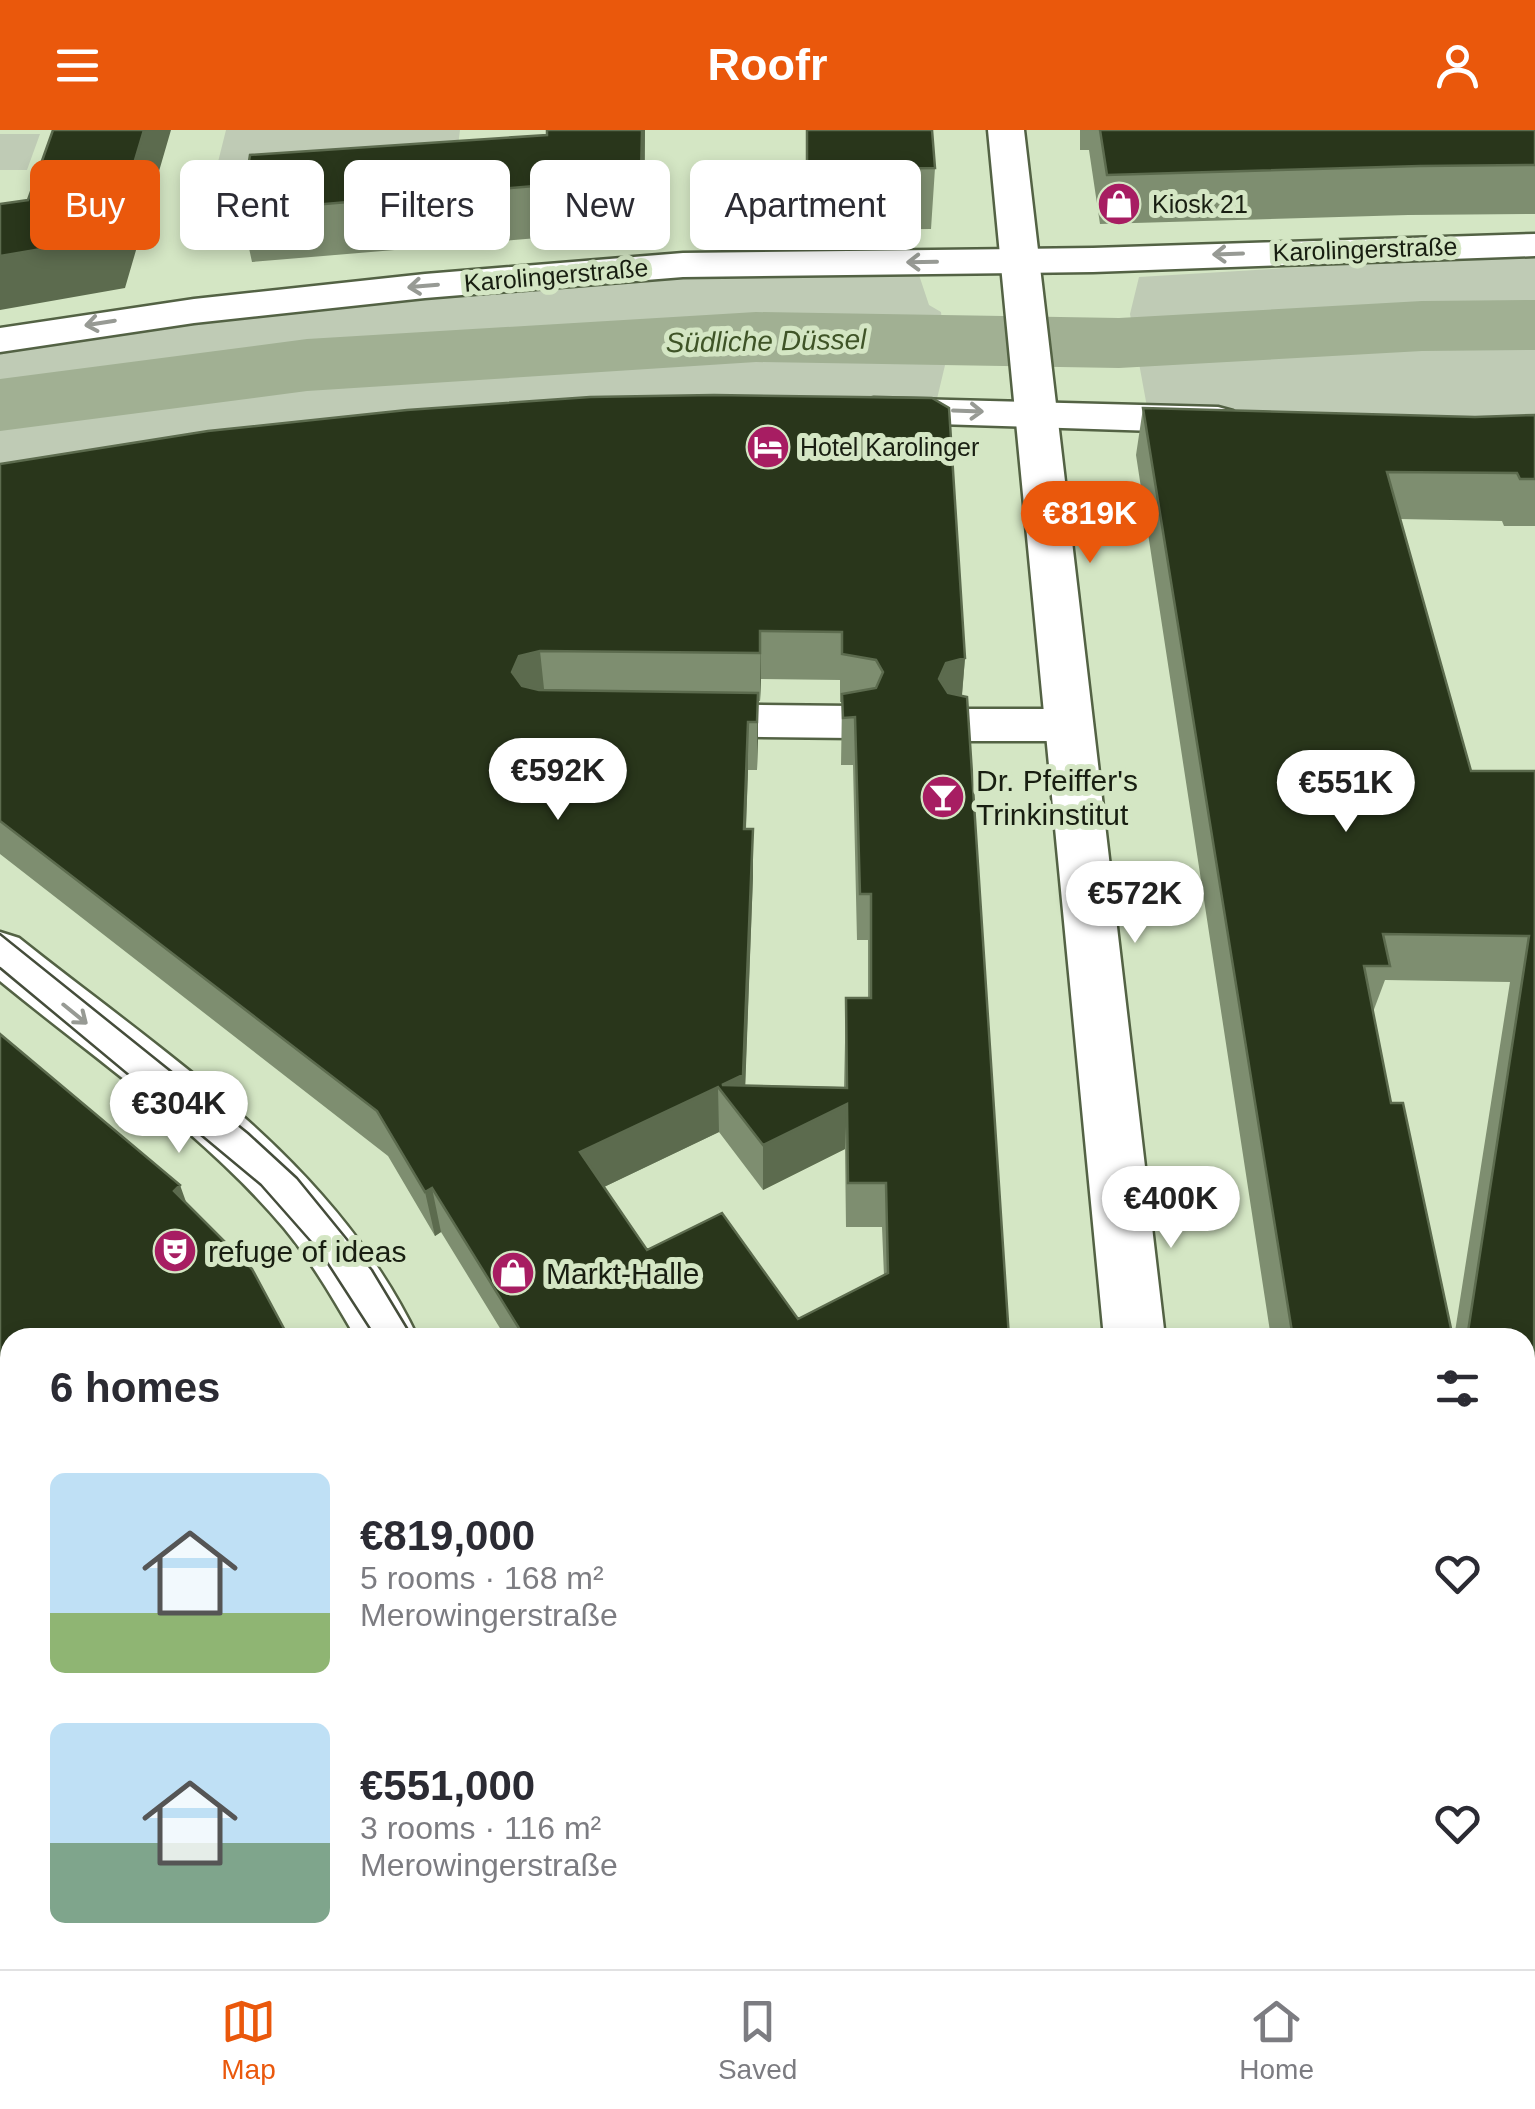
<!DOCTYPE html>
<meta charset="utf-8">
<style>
body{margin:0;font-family:Arial,sans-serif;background:#f2f2f3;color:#2b2b33;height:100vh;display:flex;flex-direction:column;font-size:38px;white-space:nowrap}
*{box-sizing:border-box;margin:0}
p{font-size:32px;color:#7c7c81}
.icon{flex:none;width:55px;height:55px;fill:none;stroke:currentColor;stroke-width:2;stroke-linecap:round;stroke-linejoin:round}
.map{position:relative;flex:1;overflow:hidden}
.drawer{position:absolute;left:0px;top:1198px;width:1535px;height:642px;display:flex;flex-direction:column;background:#fff;border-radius:30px 30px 0 0;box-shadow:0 5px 15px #0003}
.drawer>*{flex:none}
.hud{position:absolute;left:30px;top:30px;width:1000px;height:90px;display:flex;gap:20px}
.price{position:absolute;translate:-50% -85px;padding:0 22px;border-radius:35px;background:#fff;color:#222;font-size:32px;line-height:65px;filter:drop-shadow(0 2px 5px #0008)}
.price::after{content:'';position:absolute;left:50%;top:60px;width:30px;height:22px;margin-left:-15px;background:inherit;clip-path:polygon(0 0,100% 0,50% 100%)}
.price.selected{background:#ea580c;color:#fff}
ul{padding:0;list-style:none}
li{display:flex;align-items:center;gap:30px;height:250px;padding:0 50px}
li span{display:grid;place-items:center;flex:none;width:280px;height:200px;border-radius:15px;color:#555}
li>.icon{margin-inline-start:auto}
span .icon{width:120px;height:120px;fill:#fffc;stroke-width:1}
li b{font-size:42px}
h2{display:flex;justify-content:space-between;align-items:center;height:120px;padding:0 50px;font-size:42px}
.pill{padding:0 35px;border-radius:15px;background:#fff;box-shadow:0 5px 15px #0003;font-size:35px;line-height:90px}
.pill.selected{background:#ea580c;color:#fff}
header{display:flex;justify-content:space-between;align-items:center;height:130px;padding:0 50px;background:#ea580c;color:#fff;font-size:45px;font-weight:800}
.tab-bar{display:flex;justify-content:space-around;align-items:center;height:140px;border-top:2px solid #e1e1e2;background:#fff;font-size:28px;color:#7c7c81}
.tab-bar a{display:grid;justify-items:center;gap:5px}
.tab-bar .selected{color:#ea580c}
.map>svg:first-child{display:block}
.green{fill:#bfcbb5}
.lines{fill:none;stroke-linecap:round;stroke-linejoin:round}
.river{fill:#a1b093;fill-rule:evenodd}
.minor-casing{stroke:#536244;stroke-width:5}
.major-casing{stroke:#536244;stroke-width:5}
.minor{fill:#fff;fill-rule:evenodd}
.major{fill:#fff;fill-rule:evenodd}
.tram{stroke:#454d3b;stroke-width:2.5}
.wall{fill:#7e8e70;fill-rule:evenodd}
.shaded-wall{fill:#5c6b4e}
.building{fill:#29361b;stroke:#5c6b4e;stroke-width:2.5;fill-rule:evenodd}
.oneway{stroke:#979a94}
.labels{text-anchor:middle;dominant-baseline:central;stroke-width:10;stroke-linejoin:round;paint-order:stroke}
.far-poi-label{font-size:25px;fill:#181e11;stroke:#d4e6c4;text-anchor:start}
.far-street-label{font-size:25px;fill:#181e11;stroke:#d4e6c4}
.far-water-label{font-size:28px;font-style:italic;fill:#3f5427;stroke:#d4e6c4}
.poi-label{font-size:30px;fill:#181e11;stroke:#d4e6c4;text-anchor:start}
</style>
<header><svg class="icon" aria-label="menu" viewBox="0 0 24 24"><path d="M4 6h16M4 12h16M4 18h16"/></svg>Roofr<svg class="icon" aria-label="person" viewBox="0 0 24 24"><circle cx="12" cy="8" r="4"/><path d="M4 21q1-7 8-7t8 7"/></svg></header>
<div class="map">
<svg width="1535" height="1839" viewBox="0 0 1535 1839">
<rect width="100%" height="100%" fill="#d4e6c4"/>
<path class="green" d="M226,0h234l-5,40 -240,4z
M0,4h40l-13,36h-27z
M1470,127h65v161l-170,3 -218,-14 -17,-93 9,-37z
M917,139l12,36 12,7 5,49 -10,42 -936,68v-123c303,-49 610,-69 917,-79z"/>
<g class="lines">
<path class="river" d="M1535,170v50l-113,1 -303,17 -363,-6 -449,29 -307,40v-52l307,-40 449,-27 363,6 303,-17z"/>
<g class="minor-casing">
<path id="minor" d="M1535,104v22l-442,16 -410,5 -258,21 -231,25 -194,29v-24l194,-29 231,-25 258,-21 410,-5z
M874,268l344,9 15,4 6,9 -6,9 -15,4 -344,-11 -15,-3 -6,-9 6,-9z
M686,574l167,2 17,4 7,12 -7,12 -17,4 -167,-2 -17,-4 -7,-12 7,-12z
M962,579h107l17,4 7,12 -7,12 -17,4h-107l-17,-4 -7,-12 7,-12z
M0,802l19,6c149,119 314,222 399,400h-62c-22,-38 -44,-76 -72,-110 -80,-95 -188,-168 -284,-247z
M708,1830h75l4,9h-75z"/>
</g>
<g class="major-casing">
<path id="major" d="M988,0h36l141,1208h-61z
M1122,1830h74v9h-74z
M1202,1830h74l2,9h-74z"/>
</g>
<use href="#minor" class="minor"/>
<use href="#major" class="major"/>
<path class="tram" d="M0,804l248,199 49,45 75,92 41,68
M0,838l261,217 60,68 55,85
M724,1830l5,9
M769,1830l5,9"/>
</g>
<path class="wall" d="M645,0l-1,99 -392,33 -11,-51z
M807,0l128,38 -4,61 -125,1z
M1080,0h455v84l-127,1 -308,9 -11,-74h-9z
M1143,278l332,9 60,-2v111h-31l-2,-5 -102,-2 71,252h64l-1,640 -9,16v-89h-71l56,-356 -125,-2 -12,32 18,91 62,235h-182l-135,-883z
M208,301l757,227 -3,38 47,642h-503l-65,-106 -6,4 -47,-80 -388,-302v-390zM761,549l79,1v22h2l-1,63h12l4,175h11v58h-22l-2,89 -99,-2 8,-209 -7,-47 2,-59h9l1,-69h2zM719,1002l44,58 82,-41 1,78h36l2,49 -86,43 -151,-69 -43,-63z
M883,1830h164v9h-159z
M1366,1830h159l10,9h-167z"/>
<path class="shaded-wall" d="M144,0h27l-46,158 -125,22v-54z
M642,0h3l-1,99 -3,-52z
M760,501l1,48 -1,22z
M540,521l5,47 -20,6 -13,-32 7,-16z
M965,528l-4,47 -19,6 -3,-32 7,-16z
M758,563v48l-1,29v-48z
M748,592v48l-4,106v-47z
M753,699v47l-9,244 -22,-29z
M718,957l1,45 -134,64 -5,-44z
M847,974l-2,45 -82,41v-45z
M180,1055l15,42 -21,-36z
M432,1058l9,44 -6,4 -10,-44z
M10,1339v28l-10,-17v-6z
M10,1717v37l-10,3v-37z"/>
<path class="building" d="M53,0h91l-32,107 -112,19v-52l28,-4z
M547,0h95l-1,47 -400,34 9,-56 297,-20z
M807,0h125l3,38 -128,1z
M1100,0h435v35l-115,1 -313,9z
M714,265l218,3 17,10 16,250 -19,5 -7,16 9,14 19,4 42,641h-484l-93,-150 -7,4 -48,-81 -377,-290v-357l208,-33 199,-21 183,-13zM760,501l82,1v22l34,6 7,12 -7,16 -34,6 1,24 12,-1 5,177h11v104h-25l1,90 -125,-3 21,-10 10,-246h-9l4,-107h9l1,-29 -219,-3 -17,-4 -10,-14 7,-16 21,-5 220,2zM718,957l45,58 84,-41 1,79h38l2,90 -90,46 -76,-106 -75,37 -67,-98z
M1143,278l332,9 60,-2v64h-15l-3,-6 -130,-1 84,299h64l-1,640h-9v-73h-58l62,-402 -146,-2 7,32h-26l27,137h12l50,235h-160z
M0,904l180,151 -6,6 78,78 37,69h-279v131l-10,5z
M1525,1416l10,5v418h-141l-1,-9h132z
M10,1464v253l-10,3v-253z
M152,1830h436l2,9h-465z
M905,1830h142v9h-137z"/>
<defs><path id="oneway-shaft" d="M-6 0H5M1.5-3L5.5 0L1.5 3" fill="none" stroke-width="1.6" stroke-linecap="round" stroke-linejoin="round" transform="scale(2.5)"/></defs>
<g class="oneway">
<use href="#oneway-shaft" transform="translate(1228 124) rotate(178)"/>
<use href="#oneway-shaft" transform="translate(922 132) rotate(179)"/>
<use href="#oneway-shaft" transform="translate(423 156) rotate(175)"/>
<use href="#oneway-shaft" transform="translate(100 193) rotate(171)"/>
<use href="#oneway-shaft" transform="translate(968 281) rotate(2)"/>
<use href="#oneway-shaft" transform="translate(75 884) rotate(39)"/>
</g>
<defs>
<g id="shop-disc" transform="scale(2.25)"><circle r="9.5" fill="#a71d62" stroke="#d4e6c4"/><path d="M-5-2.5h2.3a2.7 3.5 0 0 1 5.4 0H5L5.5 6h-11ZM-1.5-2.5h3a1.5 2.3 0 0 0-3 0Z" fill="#fff"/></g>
<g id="hotel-disc" transform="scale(2.25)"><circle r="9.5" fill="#a71d62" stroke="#d4e6c4"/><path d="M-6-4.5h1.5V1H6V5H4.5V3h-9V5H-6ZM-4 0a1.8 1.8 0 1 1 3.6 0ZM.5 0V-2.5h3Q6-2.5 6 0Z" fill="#fff"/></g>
<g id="bar-disc" transform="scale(2.25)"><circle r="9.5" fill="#a71d62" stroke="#d4e6c4"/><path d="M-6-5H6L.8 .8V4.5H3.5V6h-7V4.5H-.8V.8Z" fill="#fff"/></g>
<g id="theatre-disc" transform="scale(2.25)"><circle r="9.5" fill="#a71d62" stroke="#d4e6c4"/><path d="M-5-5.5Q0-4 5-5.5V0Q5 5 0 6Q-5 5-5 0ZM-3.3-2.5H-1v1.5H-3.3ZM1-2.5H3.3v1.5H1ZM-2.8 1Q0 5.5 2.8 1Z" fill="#fff"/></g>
</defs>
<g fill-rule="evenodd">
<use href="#shop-disc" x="1119" y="74"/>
<use href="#hotel-disc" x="768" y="317"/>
<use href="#bar-disc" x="943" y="667"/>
<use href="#theatre-disc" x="175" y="1121"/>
<use href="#shop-disc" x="513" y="1143"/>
</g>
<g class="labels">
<g class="far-poi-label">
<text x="1152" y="74">Kiosk 21</text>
<text x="800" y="317">Hotel Karolinger</text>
</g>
<g class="far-street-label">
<text transform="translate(1365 119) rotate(-2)">Karolingerstraße</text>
<text transform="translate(556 145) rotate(-5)">Karolingerstraße</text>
</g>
<g class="far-water-label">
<text transform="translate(766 211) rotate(-1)">Südliche Düssel</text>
</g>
<g class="poi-label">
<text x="976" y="650">Dr. Pfeiffer's<tspan x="976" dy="34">Trinkinstitut</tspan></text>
<text x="208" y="1121">refuge of ideas</text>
<text x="546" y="1143">Markt-Halle</text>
</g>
</g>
</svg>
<b class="price selected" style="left:1090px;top:436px">€819K</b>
<b class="price" style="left:558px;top:693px">€592K</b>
<b class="price" style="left:1346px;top:705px">€551K</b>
<b class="price" style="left:1135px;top:816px">€572K</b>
<b class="price" style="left:179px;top:1026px">€304K</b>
<b class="price" style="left:1171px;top:1121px">€400K</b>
<div class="hud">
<a class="pill selected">Buy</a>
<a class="pill">Rent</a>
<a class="pill">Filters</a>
<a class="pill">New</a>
<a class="pill">Apartment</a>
</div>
<section class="drawer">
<h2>6 homes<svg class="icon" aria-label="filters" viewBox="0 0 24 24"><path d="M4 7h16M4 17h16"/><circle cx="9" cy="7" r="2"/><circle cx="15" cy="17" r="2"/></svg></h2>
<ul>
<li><span style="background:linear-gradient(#bfe0f5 70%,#8fb573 0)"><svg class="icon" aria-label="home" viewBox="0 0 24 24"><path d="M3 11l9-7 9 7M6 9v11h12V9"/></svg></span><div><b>€819,000</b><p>5 rooms · 168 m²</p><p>Merowingerstraße</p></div><svg class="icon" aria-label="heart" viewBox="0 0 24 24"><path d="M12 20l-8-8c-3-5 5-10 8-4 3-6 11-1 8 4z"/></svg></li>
<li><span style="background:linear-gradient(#bfe0f5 60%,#7fa58c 0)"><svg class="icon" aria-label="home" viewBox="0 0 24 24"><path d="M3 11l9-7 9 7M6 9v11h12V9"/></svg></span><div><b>€551,000</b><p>3 rooms · 116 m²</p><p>Merowingerstraße</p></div><svg class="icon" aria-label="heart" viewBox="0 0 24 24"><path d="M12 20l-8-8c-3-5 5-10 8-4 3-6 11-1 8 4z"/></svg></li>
</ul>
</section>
</div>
<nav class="tab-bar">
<a class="selected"><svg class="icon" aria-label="map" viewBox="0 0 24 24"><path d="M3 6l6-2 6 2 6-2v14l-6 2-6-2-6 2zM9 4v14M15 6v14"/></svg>Map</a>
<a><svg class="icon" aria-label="saved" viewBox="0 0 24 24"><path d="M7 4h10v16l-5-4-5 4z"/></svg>Saved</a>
<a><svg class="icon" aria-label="home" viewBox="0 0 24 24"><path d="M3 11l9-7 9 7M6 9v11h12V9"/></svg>Home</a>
</nav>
